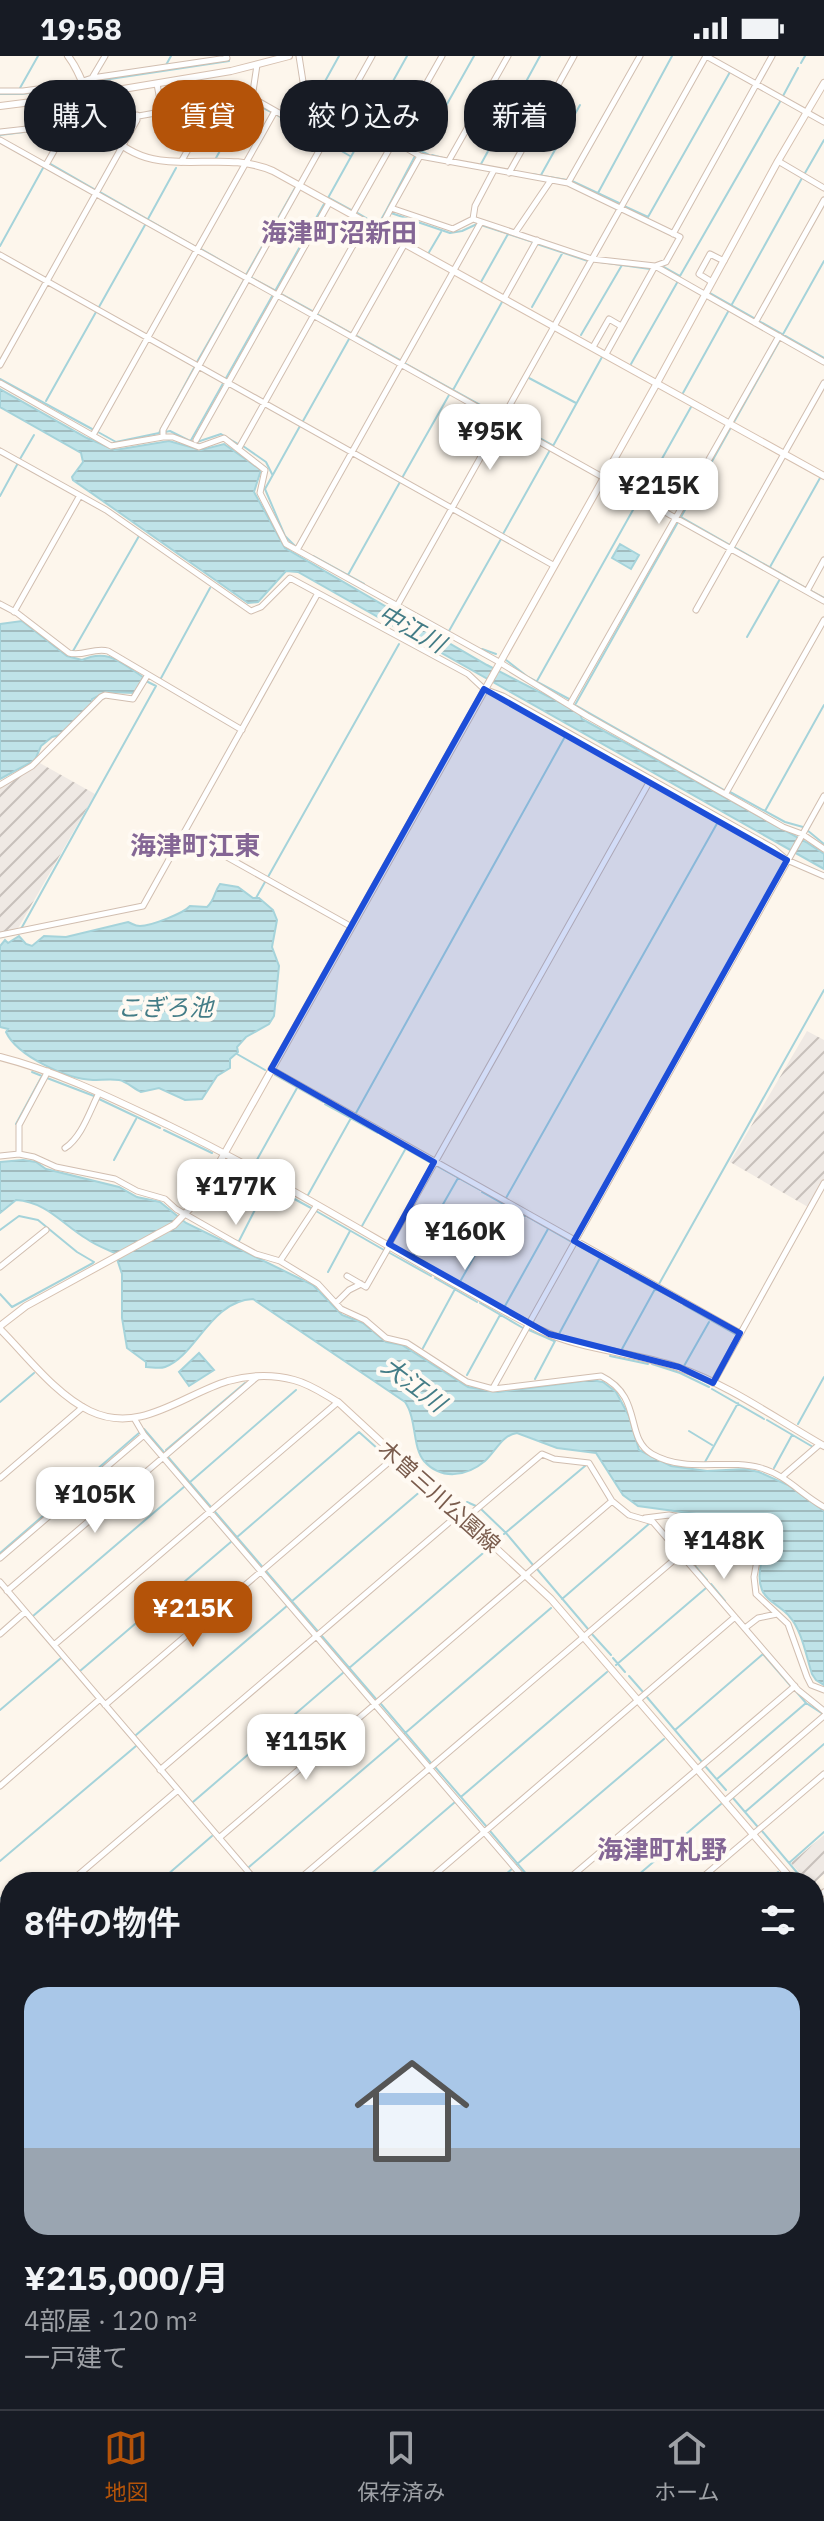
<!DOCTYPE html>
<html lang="ja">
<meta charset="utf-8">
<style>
body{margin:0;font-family:"IBM Plex Sans","Noto Sans JP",sans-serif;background:#242831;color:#f1f3f6;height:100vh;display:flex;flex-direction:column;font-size:30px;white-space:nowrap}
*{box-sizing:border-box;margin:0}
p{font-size:26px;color:#9ea1a6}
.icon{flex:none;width:44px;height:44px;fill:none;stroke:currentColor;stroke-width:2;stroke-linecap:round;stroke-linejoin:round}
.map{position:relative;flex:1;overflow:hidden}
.details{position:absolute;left:0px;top:1816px;width:824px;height:538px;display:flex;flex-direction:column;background:#171b24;border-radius:32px 32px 0 0;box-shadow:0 2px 6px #0004}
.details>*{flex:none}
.hud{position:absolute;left:24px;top:24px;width:776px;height:72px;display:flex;gap:16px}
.price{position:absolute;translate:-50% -68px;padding:0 18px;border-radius:16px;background:#fff;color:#222;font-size:26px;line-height:52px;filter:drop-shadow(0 2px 4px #0008)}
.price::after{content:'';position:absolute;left:50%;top:48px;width:24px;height:18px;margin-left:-12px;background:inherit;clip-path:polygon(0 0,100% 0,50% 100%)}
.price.on{background:#b45309;color:#fff}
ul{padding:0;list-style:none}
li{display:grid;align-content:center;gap:16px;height:424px;padding:0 24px}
li span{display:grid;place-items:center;height:248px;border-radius:24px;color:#555}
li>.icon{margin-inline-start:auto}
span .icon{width:144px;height:144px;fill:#fffc;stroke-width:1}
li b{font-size:34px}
h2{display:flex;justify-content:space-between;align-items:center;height:96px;padding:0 24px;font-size:34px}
.tag{padding:0 28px;border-radius:32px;background:#171b24;box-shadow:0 2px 6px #0004;font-size:28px;line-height:72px}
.tag.on{background:#b45309;color:#fff}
.status{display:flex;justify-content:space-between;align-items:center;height:56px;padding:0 40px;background:#171b24;direction:ltr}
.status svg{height:22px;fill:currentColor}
.tab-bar{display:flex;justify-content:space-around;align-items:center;height:112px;border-top:2px solid #363941;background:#171b24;font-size:22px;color:#9ea1a6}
.tab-bar a{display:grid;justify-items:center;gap:4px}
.tab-bar .on{color:#b45309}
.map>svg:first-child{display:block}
.industrial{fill:url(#industrial-furrows)}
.water{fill:url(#water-rules);stroke:#a5d3da;stroke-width:2}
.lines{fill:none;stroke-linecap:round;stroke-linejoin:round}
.stream{stroke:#a5d3da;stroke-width:2}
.street-casing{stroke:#d1beb0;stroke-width:7}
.secondary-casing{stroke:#d6c0b0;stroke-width:8}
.street{stroke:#fff;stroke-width:5}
.secondary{stroke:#fff;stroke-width:6}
.marked{fill:#1d4ed8;fill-opacity:0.2;stroke:#1d4ed8;stroke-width:6;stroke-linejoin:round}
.labels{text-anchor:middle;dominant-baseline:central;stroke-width:8;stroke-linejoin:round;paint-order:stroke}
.street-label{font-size:22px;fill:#7a5c4d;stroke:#fffaf3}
.water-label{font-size:24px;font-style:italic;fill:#437c86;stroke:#fffaf3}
.quarter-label{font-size:26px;font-weight:bold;fill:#846695;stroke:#fffaf3}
</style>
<div class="status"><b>19:58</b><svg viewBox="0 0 49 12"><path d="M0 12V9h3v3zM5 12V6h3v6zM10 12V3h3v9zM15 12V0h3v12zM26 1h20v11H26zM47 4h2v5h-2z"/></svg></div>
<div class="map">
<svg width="824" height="2353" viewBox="0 0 824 2353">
<defs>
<pattern id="industrial-furrows" width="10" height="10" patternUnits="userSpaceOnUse" patternTransform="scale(2)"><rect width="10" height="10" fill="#efe9e4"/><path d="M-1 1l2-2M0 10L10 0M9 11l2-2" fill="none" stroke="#c7c0bb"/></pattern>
<pattern id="water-rules" width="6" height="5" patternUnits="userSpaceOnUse" patternTransform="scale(2)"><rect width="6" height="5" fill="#bfe3e8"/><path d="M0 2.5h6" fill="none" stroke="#a0bbbe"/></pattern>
</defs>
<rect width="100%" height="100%" fill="#fdf6ec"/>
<path class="industrial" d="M38,706l57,32 -78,136 -17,3v-146z
M807,975l17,9v139l-16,28 -78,-45z
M824,1779v39l-10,9 -6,-1 -17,-19z"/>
<path class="water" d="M0,333l87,49 28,12 54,-9 32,9 23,-6 37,26 -7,22 31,56 202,117 80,41 13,8 2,5 224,123 18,12v15l-526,-297 -12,-1 -28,31 -10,1 -175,-123 -1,-3 11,-15 -2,-9 -81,-46z
M620,488l19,11 -8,14 -19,-11z
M22,565l45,35 15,4c26,-12 39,3 61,17l-8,16 -29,-1 -14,7v4l-32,32 -8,2 -11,9 -6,14 -35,19v-155z
M220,828l18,3 15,11h6l14,12 4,10 -5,27 7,19 -5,50 -5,8 -23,13 -9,10 1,5 -8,7v9l-13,8 -15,23 -17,1 -26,-12 -18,4c-7,-3 -15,-11 -22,-12 -8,-1 -18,0 -26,0 -26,-1 -76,-24 -87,-48l2,-3 -8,-2v-81l5,-6 3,3 11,-7 7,8 6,2 12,-10 22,1 62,-15c5,2 7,4 12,4 11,0 44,-13 50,-20l17,1c8,-7 7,-15 13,-23z
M23,1104l13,2 10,7 73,18 18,10 23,5 26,21 127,62 29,30 21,8 23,19 16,3 66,42 30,5 93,-12 12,2 13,10 13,24 10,34 32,16 36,5 38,-2 14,3 29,13 36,26v174l-8,-5 -4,-6c-6,-18 -10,-44 -23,-58 -8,-10 -22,-14 -27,-26 -11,-27 21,-49 -25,-70l-20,3 -21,-9 -58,-8 -15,-11 -27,-42 -39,-5 -40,-15c-15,2 -21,18 -32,28 -19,16 -44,19 -61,0 -12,-14 -7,-42 -19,-59l-152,-103c-43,2 -57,57 -88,68 -6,2 -13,0 -19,0v-5l-19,-14 -5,-30v-44l-7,-21c-9,-4 -20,-8 -28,-14 -25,-15 -40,-37 -71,-39l-16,13v-51z
M199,1297l15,17 -25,16 -10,-14z"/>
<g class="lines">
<path class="stream" d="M801,7l4,-7
M166,9l5,-9
M90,26l139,-21v-5
M20,32l18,-32
M0,38h22l56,-8
M318,38l21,-38
M783,40l15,-28
M214,49l34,-5 23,12
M186,54l22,-3
M275,58l47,27
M302,67l13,-24
M371,68l22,13
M109,69l20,-5
M0,79l24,-3
M399,84l30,15
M326,86l24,14
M420,96l54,-96
M432,99l11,3
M216,102l32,-58
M49,107l45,26
M481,108l59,-108
M805,117l19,-33
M532,118l35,6
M541,119l39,-70
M572,125l47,22
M100,136l96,55
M598,137l74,-137
M328,142l79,-142
M329,142l22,12
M624,150l24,11 82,-145
M386,155l29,-55
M356,156l22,13 8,-14
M391,157l59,20 12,-2 15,-7
M148,163l28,-51
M481,169l52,17
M537,188l51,17
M0,190l43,-78
M201,193l45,26 49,-87
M428,198l13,-22
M600,206l50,7
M664,211l16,9 101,-176
M250,221l26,14
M481,226l27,-48
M710,237l44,25
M281,238l31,17
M731,250l71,-128
M99,251l46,-82
M532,251l31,-55
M317,258l34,19
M759,265l65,37
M581,279l41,-70
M357,280l43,24
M782,280l42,-75
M197,306l47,-82
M404,307l96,53
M631,308l47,-83
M529,322l47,25
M0,323l92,50
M453,334l49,-88
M683,337l46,-83
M46,345l50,-89
M505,363l47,26
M303,365l46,-82
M734,366l46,-82
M98,376l18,10 43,-9 35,-65
M165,376l5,-1 20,10
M190,386l134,-238
M197,386l24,-8 17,10
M243,390l23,16 6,12
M553,390l49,-89
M20,403l14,-24
M402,422l47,-83
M0,440l18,-33
M641,440l50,-89
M681,461l49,-88
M681,461l49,28
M503,478l47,-84
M295,490l-10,-10 -20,-47 35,-63
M734,491l72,41
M313,500l51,28
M770,511l50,-89
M348,519l52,-93
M811,535l13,7
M449,575l52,-92
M747,581l33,-58
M482,593l14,5
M73,595l66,-115
M506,604l22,17 41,22
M160,624l50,-92
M537,625l101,-180
M575,649l103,-183
M577,650l147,84
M730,736l55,30 18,5
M765,755l59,-106
M807,774l17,14
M268,821l131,-233
M256,842l9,-16
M21,873l135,-243 -10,-5
M237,998l28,16
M275,1019l48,27
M47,1022l47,18
M99,1043l61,29
M325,1048l53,29
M356,1057l211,-380
M16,1068l26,-48 -10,-4
M164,1074l48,23
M380,1078l49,28
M114,1104l22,-41
M229,1107l45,25
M254,1109l43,-77
M437,1110l43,24
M248,1119l-8,15 27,14
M278,1134l33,18
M482,1136l43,24
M308,1139l43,-77
M506,1142l213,-378
M316,1155l68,39
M528,1161l42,24
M362,1170l44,-78
M0,1174l19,-14 19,4 39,32 17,10
M239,1185l21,-41
M575,1188l52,29
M388,1196l43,24
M414,1199l44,-77
M328,1216l22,-41
M630,1219l52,28
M435,1222l42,24
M461,1224l43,-76
M659,1228l165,-294
M0,1238l12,13 81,-44
M480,1247l43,25
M684,1249l51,29
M505,1250l43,-77
M529,1274l25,11
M559,1278l41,-76
M423,1292l32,-59
M622,1293l33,-60
M610,1300l38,8
M652,1308l28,9 29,14
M684,1310l25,-44
M467,1319l33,-60
M535,1323l20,-38
M712,1333l52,30
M0,1346l34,-29
M767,1364l46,27
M798,1368l26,-47
M144,1373l232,270
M689,1375l23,14
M166,1394l79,-67
M392,1406l60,55
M705,1406l33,-59
M774,1412l18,-33
M189,1427l107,-93
M467,1446l9,4
M481,1453l25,24 27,32
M504,1478l81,-68
M236,1482l123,-106 29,26
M0,1497l139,-120
M691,1505l22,-11
M695,1510l12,14
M537,1513l51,60
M711,1528l14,17
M562,1543l88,-76
M291,1546l131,-112
M33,1560l152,-130
M591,1577l20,22
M613,1602l12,14
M616,1609l90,-77
M348,1613l141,-121
M80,1615l152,-130
M629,1620l14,16
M794,1633l12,14 17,11
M646,1640l56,66
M381,1648l50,59
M0,1654l61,-52
M675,1674l88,-76 27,31
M404,1678l147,-126
M136,1679l152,-130
M435,1711l51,59
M706,1711l20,23
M717,1723l89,-76
M462,1740l145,-124
M733,1742l24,28
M193,1746l151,-130
M745,1756l79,-68
M490,1775l43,51
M762,1775l43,51
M0,1805l136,-115
M789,1807l35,-31
M516,1809l148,-126
M249,1811l152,-130
M159,1826l53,-46
M362,1826l93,-80
M497,1826l16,-14
M630,1826l91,-78
M766,1826l12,-10
M814,1836l3,3
M0,1842l10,12
M0,1871l6,7
M814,1905l10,-9
M0,1962l10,-9
M814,2019l10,-9
M0,2113l10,-8
M814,2133l10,-9
M814,2154l10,12
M0,2216l10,-9
M814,2221l10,-4
M814,2312l10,-3
M270,2344h3
M415,2344l6,9
M774,2344l3,9
M700,2353l25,-9"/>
<g class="street-casing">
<path id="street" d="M299,0l5,32 3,3 113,65 148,27 112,54 -14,25 -11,4 -49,88
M706,0l118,66
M92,22l135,-20 -1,-2
M83,25l9,-3 13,-22
M157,28l5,27
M0,35h23l60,-8
M252,42l5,-33
M169,54l31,19
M100,67l149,-27 76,43
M0,76l99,-11
M0,84l824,461
M778,105l46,27
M181,106l30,-53 1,-6
M448,106l60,-106
M46,109l21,-37 -5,-29
M509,117l65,-117
M568,127l72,-127
M391,152l29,-52
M352,159l90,-159
M473,163l2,-13 19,-36
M379,175l12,-23 62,21 20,-10 119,40 63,7 169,96
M515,177l36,-53
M673,178l99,-178
M0,199l553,310
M712,226l-13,-8 11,-20 14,7
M505,241l32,-57
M755,267l69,-123
M352,281l52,-92
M593,291l16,-28 12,7
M0,309l137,-245v-5
M0,327l111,63 52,-9h10l26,10 25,-9 41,32 -5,23 26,51 213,118 88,54 196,111 19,7 22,15
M93,379l182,-324
M163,381v-7l209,-374
M196,384l133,-237
M239,392l126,-224
M0,395l106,59 145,101 10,-4 29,-29 178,96 16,15 19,7 270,152 14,12 37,16
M297,494l184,-328
M807,535l17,-31
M0,548l17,9 52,40c14,4 25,-6 39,-2l134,79
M397,550l309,-550
M696,554l128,-227
M14,556l65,-115
M570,648l209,-368
M0,729l32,-19 69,-69 4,-2 28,4 14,-23
M726,737l98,-173
M184,777l166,93
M0,879l143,-29 175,-313
M271,1013l469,264
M65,1092c17,-11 25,-38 34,-55
M19,1098v-29l29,-54
M0,1100l19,-2 15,3 22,10 59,12 22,12 28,8 11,10 56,32 24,13 24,7 38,23 23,25 24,11 21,18 21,5 60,39 26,7 108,-13c43,21 23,62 51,78 35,20 73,4 109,14 25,7 41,27 63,39
M389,1188l262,-465
M280,1205l37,-56
M0,1211l46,-37
M347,1220l19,11 24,-42
M336,1247l13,-13 12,-6
M713,1327l111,-200
M493,1332l331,-592
M134,1362l10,17 383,447
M783,1420l37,-32
M0,1422l83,-71
M645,1462l24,-3 28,5 18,8 22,-2 15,13
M465,1463l77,-65 12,5 35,4 23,38
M0,1502l144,-123
M691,1508l33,-16 19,-2 9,-7 7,11 -5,27 2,17 32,30 19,53 4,8 13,5
M0,1526l257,300
M7,1535l250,-214
M745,1572l13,-10 19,-4
M0,1578l25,-22
M54,1589l284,-243
M105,1649l291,-249
M160,1714l299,-256
M0,1730l100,-87
M725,1745l99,-85
M219,1782l393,-337 17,14 24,7 145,168 26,21
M70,1826l108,-92
M296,1826l385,-328
M426,1826l309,-265
M565,1826l230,-196
M697,1826l127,-108
M814,1845l10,-9
M0,1847l10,12
M0,1867l10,12
M0,1887l10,-8
M814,1963l10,-8
M0,2039l10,-9
M814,2076l10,-8
M814,2161l10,12
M0,2187l10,13
M814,2205l10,-5
M0,2254l10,-3
M814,2266l10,-3
M0,2290l10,-2
M0,2311l5,42
M54,2344l4,9
M89,2344l6,9
M130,2344l8,9
M410,2344l6,9
M422,2344l5,9
M655,2344l3,9
M770,2344l4,9
M149,2353h4
M180,2353l8,-9
M524,2353l24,-8
M570,2353l26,-9"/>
</g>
<g class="secondary-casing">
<path id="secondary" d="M68,0c18,23 20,54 40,77 48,52 109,13 165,38l551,305
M0,50l87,-11 144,-24 58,-15
M0,1001c59,15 113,42 168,68 128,62 246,140 372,205 43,20 92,22 137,37 51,17 101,53 147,79
M0,1270l26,-20 148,-81 25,-26 458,-816 121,-222 46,-78
M0,1273c27,27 55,65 90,82 50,24 92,-16 138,-30 22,-6 44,-7 66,-1 16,4 30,14 44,22l213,197 243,283
M814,1849l10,12
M814,2184l10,-6
M0,2185l10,-3
M260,2344l4,9
M272,2353l45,-9"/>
</g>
<use href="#street" class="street"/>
<use href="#secondary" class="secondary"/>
</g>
<path class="marked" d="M484,633l303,171 -213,381 166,92 -27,50 -34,-16 -130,-33 -160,-90 45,-82 -163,-93z"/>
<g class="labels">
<g class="street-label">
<text transform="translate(440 1440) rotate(42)">木曽三川公園線</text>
</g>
<g class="water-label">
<text transform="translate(412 572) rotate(29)">中江川</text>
<text x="165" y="951">こぎろ池</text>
<text transform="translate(414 1328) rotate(37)">大江川</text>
</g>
<g class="quarter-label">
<text x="339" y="176">海津町沼新田</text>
<text x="195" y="789">海津町江東</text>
<text x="662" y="1793">海津町札野</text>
</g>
</g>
</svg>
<b class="price" style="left:490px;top:416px">¥95K</b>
<b class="price" style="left:659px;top:470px">¥215K</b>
<b class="price" style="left:236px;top:1171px">¥177K</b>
<b class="price" style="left:465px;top:1216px">¥160K</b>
<b class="price" style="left:95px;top:1479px">¥105K</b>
<b class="price" style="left:724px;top:1525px">¥148K</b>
<b class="price on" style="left:193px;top:1593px">¥215K</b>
<b class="price" style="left:306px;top:1726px">¥115K</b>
<div class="hud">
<a class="tag">購入</a>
<a class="tag on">賃貸</a>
<a class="tag">絞り込み</a>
<a class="tag">新着</a>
</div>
<section class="details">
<h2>8件の物件<svg class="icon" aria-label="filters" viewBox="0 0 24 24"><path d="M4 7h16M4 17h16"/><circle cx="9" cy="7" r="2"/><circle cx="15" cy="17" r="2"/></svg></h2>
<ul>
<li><span style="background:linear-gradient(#a9c7e8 65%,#9aa5b1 0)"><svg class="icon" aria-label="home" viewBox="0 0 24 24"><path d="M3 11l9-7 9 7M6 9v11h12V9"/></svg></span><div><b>¥215,000/月</b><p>4部屋 · 120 m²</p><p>一戸建て</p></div></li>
</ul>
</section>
</div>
<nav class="tab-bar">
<a class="on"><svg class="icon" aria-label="map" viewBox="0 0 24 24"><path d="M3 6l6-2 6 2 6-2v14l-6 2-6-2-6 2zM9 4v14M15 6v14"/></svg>地図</a>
<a><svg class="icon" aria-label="saved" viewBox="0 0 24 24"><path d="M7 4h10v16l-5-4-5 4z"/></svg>保存済み</a>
<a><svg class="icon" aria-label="home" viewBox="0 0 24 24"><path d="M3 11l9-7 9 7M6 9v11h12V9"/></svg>ホーム</a>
</nav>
